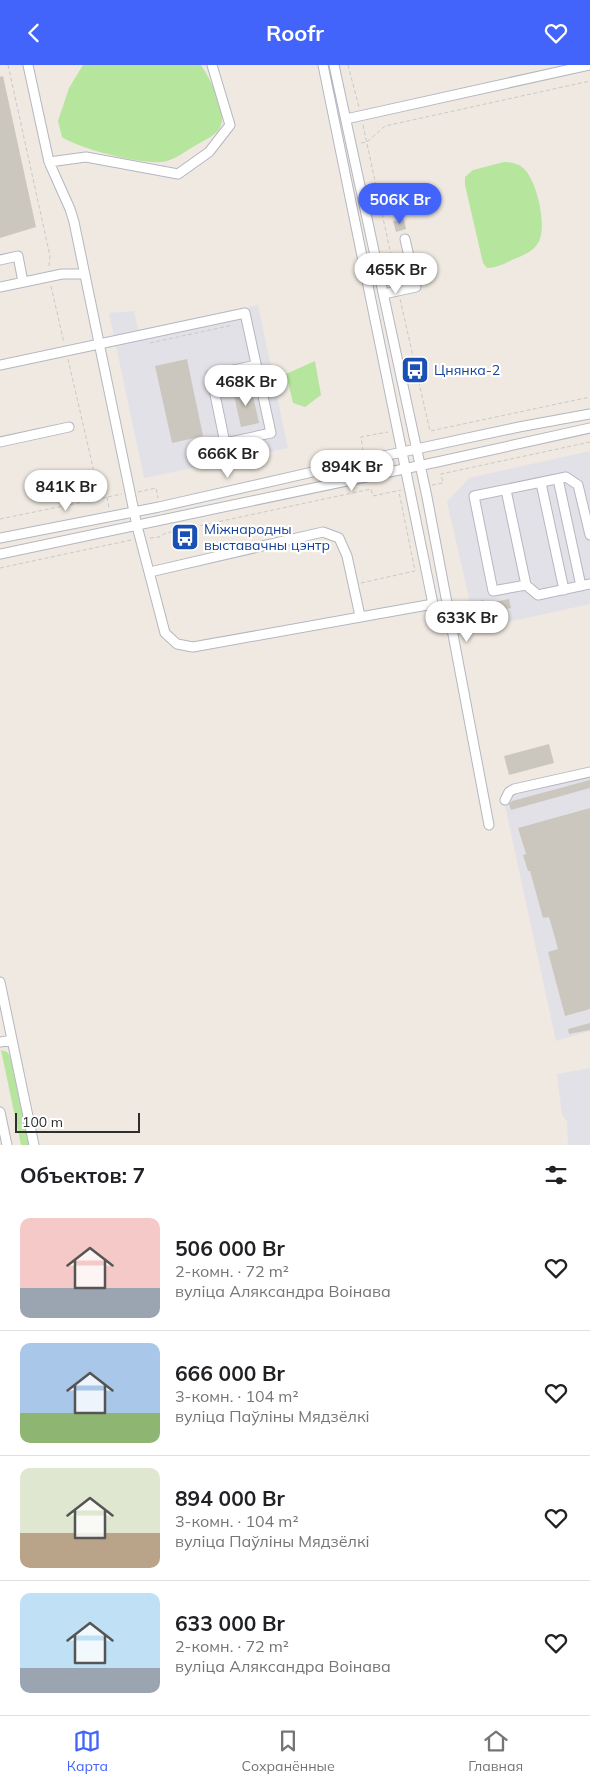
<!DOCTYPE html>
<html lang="ru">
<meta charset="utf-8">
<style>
body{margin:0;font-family:Mulish,sans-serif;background:#f2f2f2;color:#202124;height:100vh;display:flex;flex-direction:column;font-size:19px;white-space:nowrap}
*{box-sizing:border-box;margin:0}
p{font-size:16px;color:#757577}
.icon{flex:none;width:28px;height:28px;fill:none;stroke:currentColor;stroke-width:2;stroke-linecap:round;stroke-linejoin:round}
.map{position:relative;height:1080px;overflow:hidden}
.panel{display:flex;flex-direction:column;background:#fff;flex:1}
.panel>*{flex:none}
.scale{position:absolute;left:15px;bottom:12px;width:125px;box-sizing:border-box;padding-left:5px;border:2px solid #2e2e2e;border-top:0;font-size:14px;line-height:18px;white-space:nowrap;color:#2e2e2e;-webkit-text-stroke:4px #fff;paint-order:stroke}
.price{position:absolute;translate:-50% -42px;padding:0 11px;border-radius:18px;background:#fff;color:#222;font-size:16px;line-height:32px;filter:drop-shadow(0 1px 2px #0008)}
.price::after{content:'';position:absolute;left:50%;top:30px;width:15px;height:11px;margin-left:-8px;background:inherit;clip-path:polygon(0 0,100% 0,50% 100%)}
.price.selected{background:#4264fb;color:#fff}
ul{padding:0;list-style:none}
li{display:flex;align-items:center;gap:15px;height:125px;padding:0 20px}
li+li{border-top:1px solid #e0e0e0}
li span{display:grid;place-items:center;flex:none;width:140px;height:100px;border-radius:10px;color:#555}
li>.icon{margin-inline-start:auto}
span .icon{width:60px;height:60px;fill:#fffc;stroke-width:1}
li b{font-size:21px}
h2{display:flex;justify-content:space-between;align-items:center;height:60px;padding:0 20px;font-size:21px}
header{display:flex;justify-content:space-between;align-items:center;height:65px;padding:0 20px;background:#4264fb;color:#fff;font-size:22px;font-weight:700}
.tabs{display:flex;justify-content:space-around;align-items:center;height:70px;border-top:1px solid #e0e0e0;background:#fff;font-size:14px;color:#757577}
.tabs a{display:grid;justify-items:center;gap:2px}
.tabs .selected{color:#4264fb}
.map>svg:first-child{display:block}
.industrial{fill:#e3e1e8}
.green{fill:#b6e59e}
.building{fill:#cbc7bf}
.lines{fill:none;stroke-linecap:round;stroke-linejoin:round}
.minor-casing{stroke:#b4b7c1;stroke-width:11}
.path{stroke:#c9c9c9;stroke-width:1;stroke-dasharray:4 2.5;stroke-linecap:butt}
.minor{stroke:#fff;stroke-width:9}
.labels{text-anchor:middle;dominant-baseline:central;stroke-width:4.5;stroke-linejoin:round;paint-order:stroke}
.transit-label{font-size:14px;fill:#164399;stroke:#fff;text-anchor:start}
</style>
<header><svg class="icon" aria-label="back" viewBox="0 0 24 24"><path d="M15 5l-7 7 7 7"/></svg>Roofr<svg class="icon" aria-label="heart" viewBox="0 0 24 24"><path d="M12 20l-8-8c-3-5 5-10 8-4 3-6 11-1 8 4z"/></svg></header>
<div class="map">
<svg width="590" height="1080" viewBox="0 0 590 1080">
<rect width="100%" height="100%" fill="#efe9e1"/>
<path class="industrial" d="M258,240l30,143 -144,30 -35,-165 25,-2 4,19z
M590,386v153l-114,25 -29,-127 22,-24z
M590,710v256l-34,10 -53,-244z
M590,1003v77h-22l-1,-24 -5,-6 -5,-41z"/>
<path class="green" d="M83,0h118c9,14 26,44 20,60 -3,10 -15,14 -23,19 -12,6 -23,17 -37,18 -22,2 -81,-13 -99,-25l-4,-16 11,-33z
M504,97c6,0 13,1 18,5 15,11 26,61 16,76 -5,9 -17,13 -26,17 -8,4 -16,8 -25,8l-4,-5 -18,-78v-8l8,-7z
M315,296l6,34 -16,12 -12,-4 -7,-29z
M1,985l6,2 3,4 19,89h-8z"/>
<path class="building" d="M3,11l33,151 -36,11v-161z
M404,154l2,10 -10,3 -3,-11z
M187,294l16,77 -31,7 -17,-77z
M251,322l8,36 -18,4 -8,-36z
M509,534l2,9 -26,5 2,8 -9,1 -4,-20 10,-2v4z
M549,679l5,19 -45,12 -5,-19z
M590,715v8l-79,22 -2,-6 3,-3z
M590,743v201l-25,7 -17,-64 10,-3 -9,-32 -6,1 -13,-47h-2l-5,-16 3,-1 -8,-26z
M590,958v7l-21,4 -1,-5z"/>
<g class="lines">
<g class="minor-casing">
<path id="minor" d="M28,0l21,97 21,47 4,13 63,304 28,107 12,11 16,3 240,-43 -110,-539
M334,0l93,432 62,328
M346,54l243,-54
M49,97l37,-5 92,17 31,-22 21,-27 -18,-60
M0,195l18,-4 5,26
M0,222l62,-13h22
M384,229l32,-7 -11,-48
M0,300l245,-52 26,120 -46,10 -14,-68 45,-10
M214,324l45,-10
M0,377l69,-15
M558,414l23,107
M541,418l23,107
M506,425l20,95
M590,470l-12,-50 -12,-8 -92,19 19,95 33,-6 12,10 52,-11
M0,473l159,-31 206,-47 154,-33 71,-13
M0,489l437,-92 153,-34
M150,507l173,-40 16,6 8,18 13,60
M505,735l4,-8 5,-3 76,-17
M0,917l34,163
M0,977l12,-2
M0,1047l7,33"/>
</g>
<path class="path" d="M8,0l42,191 -1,11
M348,0l11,42
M363,60l34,158
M361,78l6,-1 18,-16 205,-45
M51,221l13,57
M400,234l30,132 160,-34
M150,278l83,-18
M68,294l32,139
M363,386l-2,-14 27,-5
M432,420l11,-2 -2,-9 149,-32
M138,427l18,-4 2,10
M107,432l2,11
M0,454l122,-25
M150,473l9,-1 7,-4 205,-44 2,7 28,-6
M0,503l131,-28
M361,518l54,-12 -16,-79"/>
<use href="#minor" class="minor"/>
</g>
<defs>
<g id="bus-square" transform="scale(1.4375)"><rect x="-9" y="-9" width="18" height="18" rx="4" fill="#1a4fb4" stroke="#fff"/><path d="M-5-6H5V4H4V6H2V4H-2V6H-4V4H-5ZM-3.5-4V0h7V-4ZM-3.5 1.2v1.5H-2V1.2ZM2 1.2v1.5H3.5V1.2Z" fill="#fff"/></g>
</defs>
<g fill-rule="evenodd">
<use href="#bus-square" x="415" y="305"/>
<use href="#bus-square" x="185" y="472"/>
</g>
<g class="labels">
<g class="transit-label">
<text x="434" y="305">Цнянка-2</text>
<text x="204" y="464">Міжнародны<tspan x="204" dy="16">выставачны цэнтр</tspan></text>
</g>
</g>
</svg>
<div class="scale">100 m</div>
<b class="price selected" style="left:400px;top:160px">506K Br</b>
<b class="price" style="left:396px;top:230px">465K Br</b>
<b class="price" style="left:246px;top:342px">468K Br</b>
<b class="price" style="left:228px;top:414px">666K Br</b>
<b class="price" style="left:352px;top:427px">894K Br</b>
<b class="price" style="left:66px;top:447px">841K Br</b>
<b class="price" style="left:467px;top:578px">633K Br</b>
</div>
<section class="panel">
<h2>Объектов: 7<svg class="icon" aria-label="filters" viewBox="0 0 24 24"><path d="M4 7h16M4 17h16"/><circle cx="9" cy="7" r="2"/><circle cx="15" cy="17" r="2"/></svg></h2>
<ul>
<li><span style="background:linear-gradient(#f6c9c9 70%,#9aa5b1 0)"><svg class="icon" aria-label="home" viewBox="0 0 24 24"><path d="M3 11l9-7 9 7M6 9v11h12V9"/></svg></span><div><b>506 000 Br</b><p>2-комн. · 72 m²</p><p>вуліца Аляксандра Воінава</p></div><svg class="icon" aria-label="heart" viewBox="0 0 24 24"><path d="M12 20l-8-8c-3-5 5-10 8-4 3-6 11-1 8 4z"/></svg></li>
<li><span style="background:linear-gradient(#a9c7e8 70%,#8fb573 0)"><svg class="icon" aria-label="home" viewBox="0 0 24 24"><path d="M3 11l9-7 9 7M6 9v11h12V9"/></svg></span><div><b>666 000 Br</b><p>3-комн. · 104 m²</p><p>вуліца Паўліны Мядзёлкі</p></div><svg class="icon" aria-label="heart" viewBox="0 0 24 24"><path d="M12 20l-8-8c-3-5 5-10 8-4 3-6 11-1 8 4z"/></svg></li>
<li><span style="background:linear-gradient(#dfe7d0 65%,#b9a48a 0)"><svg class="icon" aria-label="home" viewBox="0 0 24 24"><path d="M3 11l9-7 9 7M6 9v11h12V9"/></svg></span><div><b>894 000 Br</b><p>3-комн. · 104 m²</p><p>вуліца Паўліны Мядзёлкі</p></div><svg class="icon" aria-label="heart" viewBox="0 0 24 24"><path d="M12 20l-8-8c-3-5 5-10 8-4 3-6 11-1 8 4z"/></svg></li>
<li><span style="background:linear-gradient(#bfe0f5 75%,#9aa5b1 0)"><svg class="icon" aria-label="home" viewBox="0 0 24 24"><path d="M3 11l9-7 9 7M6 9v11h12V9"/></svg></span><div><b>633 000 Br</b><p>2-комн. · 72 m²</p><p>вуліца Аляксандра Воінава</p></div><svg class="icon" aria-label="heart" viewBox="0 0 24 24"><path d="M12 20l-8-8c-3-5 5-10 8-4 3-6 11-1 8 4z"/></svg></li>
</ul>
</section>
<nav class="tabs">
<a class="selected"><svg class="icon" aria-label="map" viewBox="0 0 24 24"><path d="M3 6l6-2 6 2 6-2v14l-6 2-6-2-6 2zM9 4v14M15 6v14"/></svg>Карта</a>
<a><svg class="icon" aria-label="saved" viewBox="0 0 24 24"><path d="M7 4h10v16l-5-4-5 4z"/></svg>Сохранённые</a>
<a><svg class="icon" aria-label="home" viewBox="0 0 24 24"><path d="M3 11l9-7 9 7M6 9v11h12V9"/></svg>Главная</a>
</nav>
